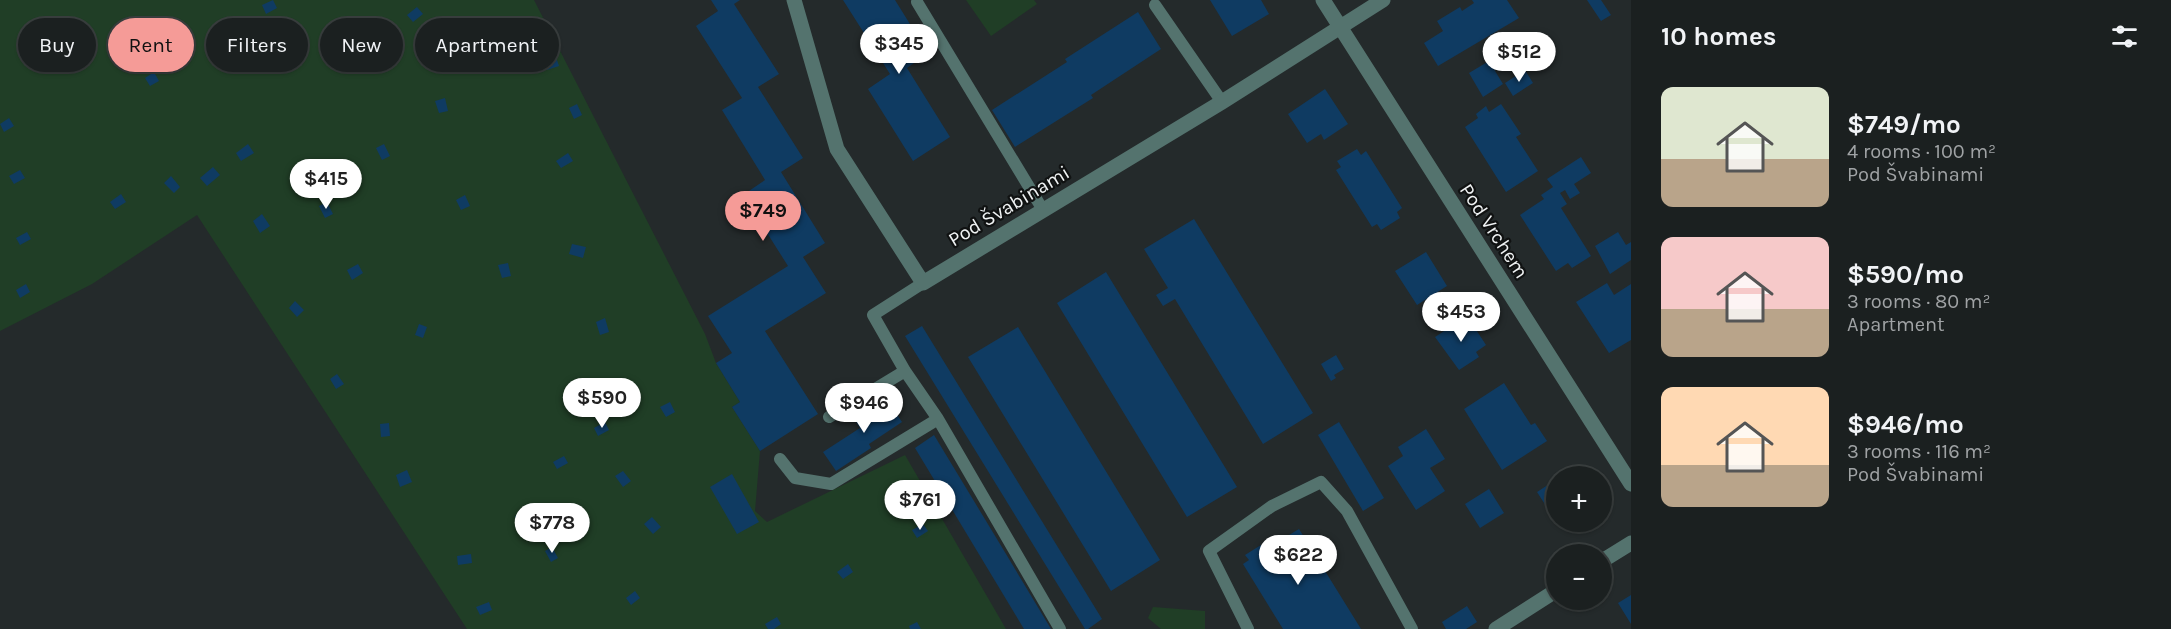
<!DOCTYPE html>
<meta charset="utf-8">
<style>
body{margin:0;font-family:Karla,sans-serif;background:#282d2d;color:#f1f3f6;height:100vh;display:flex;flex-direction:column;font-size:22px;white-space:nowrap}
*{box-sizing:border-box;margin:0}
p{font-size:20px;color:#a0a3a5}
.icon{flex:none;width:33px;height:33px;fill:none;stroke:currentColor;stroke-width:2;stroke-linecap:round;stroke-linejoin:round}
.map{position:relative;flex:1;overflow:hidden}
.drawer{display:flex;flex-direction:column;background:#1b2020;width:540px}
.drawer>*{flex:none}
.hud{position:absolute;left:18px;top:18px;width:570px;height:54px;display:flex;gap:12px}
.fabs{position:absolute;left:1546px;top:466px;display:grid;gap:12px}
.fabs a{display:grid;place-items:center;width:66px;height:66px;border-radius:50%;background:#1b2020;box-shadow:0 2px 4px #0004,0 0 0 2px #393e3e;font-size:30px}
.price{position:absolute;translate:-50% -51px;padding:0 14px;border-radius:21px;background:#fff;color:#222;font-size:20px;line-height:39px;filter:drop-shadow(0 2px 3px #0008)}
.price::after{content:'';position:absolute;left:50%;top:36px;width:18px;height:14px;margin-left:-9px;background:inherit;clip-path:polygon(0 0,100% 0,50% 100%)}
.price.on{background:#f59b97;color:#111}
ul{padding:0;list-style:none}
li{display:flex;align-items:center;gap:18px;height:150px;padding:0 30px}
li span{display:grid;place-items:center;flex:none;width:168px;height:120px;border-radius:12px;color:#555}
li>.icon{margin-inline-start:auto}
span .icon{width:72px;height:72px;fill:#fffc;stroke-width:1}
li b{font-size:26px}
h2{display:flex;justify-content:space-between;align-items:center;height:72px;padding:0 30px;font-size:26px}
.tag{padding:0 21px;border-radius:27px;background:#1b2020;box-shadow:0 2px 4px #0004,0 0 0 2px #393e3e;font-size:21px;line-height:54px}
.tag.on{background:#f59b97;color:#111}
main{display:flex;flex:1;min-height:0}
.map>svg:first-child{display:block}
.green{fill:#203e26}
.building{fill:#0f3b62}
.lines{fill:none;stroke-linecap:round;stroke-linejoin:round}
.lane{stroke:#54736e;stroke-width:12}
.street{stroke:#54736e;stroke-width:15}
.labels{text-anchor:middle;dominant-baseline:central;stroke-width:4.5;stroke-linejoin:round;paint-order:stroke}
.street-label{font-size:20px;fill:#f0f3f4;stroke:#101212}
</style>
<main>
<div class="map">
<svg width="1631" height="629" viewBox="0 0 1631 629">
<rect width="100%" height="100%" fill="#242a2b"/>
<path class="green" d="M0,0h534l171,334 11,29 24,39 -8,5 28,44 -5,60 12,11 138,-67 101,174h-539l-270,-414 -105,69 -92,47z
M966,0h68l3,4 -46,32z
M1153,607l52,4v18h-44l-13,-11z"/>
<path class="building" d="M273,0l4,8 -11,6 -4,-9z
M711,0h29l-6,4 45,70 -21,13 45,71 -22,14 44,71 -22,14 23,36 -61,38 53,83 -58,37 -28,-44 8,-5 -24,-39 16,-10 -24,-37 80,-50 -45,-71 22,-15 -43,-70 20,-12 -46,-72 22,-15z
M843,0h52l33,53 -21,15 43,69 -37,24 -45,-72 22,-15z
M1210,0h51l8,14 -37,22z
M1472,0h35l12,18 -81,48 -14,-23 19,-12 -6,-10 23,-14 2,4 12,-8z
M1587,0h14l10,15 -10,6z
M417,7l6,7 -10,8 -6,-7z
M1138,12l23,37 -70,46 2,3 -78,49 -23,-37 75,-48 -2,-3z
M556,57l3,9 -12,4 -3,-9z
M1489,61l14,23 -20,13 -14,-24z
M1525,70l8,13 -20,13 -8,-13z
M154,72l5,9 -9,5 -5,-8z
M1325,89l23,35 -24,16 -3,-6 -14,9 -19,-29z
M445,98l3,13 -9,2 -4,-12z
M577,104l5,11 -8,4 -5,-11z
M1501,104l20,30 -5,3 22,34 -32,21 -41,-65 13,-9 -2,-4 10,-8 3,6z
M9,118l5,8 -10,6 -4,-8z
M248,144l6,9 -13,8 -5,-8z
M384,144l6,12 -8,4 -6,-12z
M1357,149l4,6 5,-4 36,57 -5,4 3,6 -19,12 -4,-6 -5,3 -36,-57 5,-3 -4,-6z
M568,153l5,8 -12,7 -5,-7z
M1581,157l10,16 -17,11 6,9 -10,6 -5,-9 -5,3 7,11 -6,4 30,48 -19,12 -4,-5 -12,8 -36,-56 24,-16 -3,-4 12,-8 -6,-8z
M213,167l7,8 -13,11 -7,-8z
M20,170l5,8 -11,6 -5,-8z
M171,176l9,11 -6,6 -10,-10z
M121,194l5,8 -11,7 -5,-7z
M465,195l5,11 -9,4 -5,-10z
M327,202l6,12 -8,4 -6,-12z
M262,214l8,12 -10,7 -7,-12z
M1194,219l119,194 -50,31 -88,-145 -12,7 -7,-11 12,-7 -24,-39z
M27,232l4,7 -11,6 -4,-7z
M1618,232l8,13 5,-3v18l-21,14 -15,-28z
M572,244l14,3 -3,11 -14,-4z
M1426,252l21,34 -30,19 -22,-34z
M508,263l3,13 -9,2 -4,-13z
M358,264l5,9 -11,7 -5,-10z
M1106,272l131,215 -50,30 -130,-214z
M1607,283l7,12 17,-11v56l-22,13 -33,-51z
M26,284l4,8 -10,6 -4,-8z
M295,301l9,9 -7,7 -8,-9z
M1467,316l19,29 -10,7 3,5 -20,13 -24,-33z
M605,318l4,14 -9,3 -4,-13z
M419,324l8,3 -4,11 -8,-3z
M922,326l180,293 -14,10h-3l-180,-293z
M1018,327l142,233 -49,31 -143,-234z
M1336,355l8,14 -10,6 2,3 -5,3 -10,-17z
M337,374l7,10 -8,5 -6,-10z
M1504,383l27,42 4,-2 12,18 -45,29 -38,-61z
M886,398l16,24 -33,22 2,4 -35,23 -13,-19 37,-24 -6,-9z
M670,402l5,10 -9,5 -6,-10z
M605,422l4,8 -11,6 -4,-8z
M1339,422l45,76 -21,13 -45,-76z
M389,423l1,13 -9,1 -1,-13z
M1426,429l19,30 -15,9 15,23 -29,19 -28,-44 15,-10 -5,-9z
M934,435l72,119 45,75h-27l-109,-181z
M564,456l4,7 -11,6 -4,-7z
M407,470l5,12 -12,5 -4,-12z
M623,471l8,10 -8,6 -8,-11z
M732,474l27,48 -22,12 -27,-47z
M1557,479v43h23l-11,7 -4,-6 -6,3 -22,-34z
M1489,489l15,24 -24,15 -15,-24z
M521,513l5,9 -7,3 -4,-9z
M652,517l9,10 -8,7 -9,-10z
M923,524l5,7 -11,7 -5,-8z
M1299,529l62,100h-78l-40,-65 6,-4 -4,-5 16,-10 3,5z
M552,547l6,11 -7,4 -6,-11z
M471,554l1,9 -14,2 -1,-9z
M848,564l5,8 -10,7 -6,-7z
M635,591l5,7 -9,7 -5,-7z
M1631,595v29l-13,-21z
M489,602l3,8 -12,5 -4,-8z
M1467,606l10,16 -11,7h-20l-4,-7z
M777,617l4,7 -7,5h-6l-3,-5z
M917,622l4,7h-11l-1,-3z"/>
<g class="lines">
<path class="lane" d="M917,2l126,208
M1155,5l67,97
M829,417l76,-46
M938,419l122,210
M780,459l15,19 36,6 107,-65 -33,-48 -32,-56 50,-32
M1248,629l-39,-78 63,-45 49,-24 26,29 65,118"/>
<path class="street" d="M794,0l43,149 86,134 299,-181 161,-102
M1323,0l308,484
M1602,561l29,-18
M1496,629l61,-39"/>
</g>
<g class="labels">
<g class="street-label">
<text transform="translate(1009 206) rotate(-31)">Pod Švabinami</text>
<text transform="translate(1494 231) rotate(57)">Pod Vrchem</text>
</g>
</g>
</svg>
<div class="fabs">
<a>+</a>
<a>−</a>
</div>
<b class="price" style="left:899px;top:75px">$345</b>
<b class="price" style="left:1519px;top:83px">$512</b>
<b class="price" style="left:326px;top:210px">$415</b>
<b class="price on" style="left:763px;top:242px">$749</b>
<b class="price" style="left:1461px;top:343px">$453</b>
<b class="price" style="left:602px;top:429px">$590</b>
<b class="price" style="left:864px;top:434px">$946</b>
<b class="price" style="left:920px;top:531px">$761</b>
<b class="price" style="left:552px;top:554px">$778</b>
<b class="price" style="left:1298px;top:586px">$622</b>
<div class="hud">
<a class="tag">Buy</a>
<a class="tag on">Rent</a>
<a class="tag">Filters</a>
<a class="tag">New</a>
<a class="tag">Apartment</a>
</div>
</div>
<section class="drawer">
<h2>10 homes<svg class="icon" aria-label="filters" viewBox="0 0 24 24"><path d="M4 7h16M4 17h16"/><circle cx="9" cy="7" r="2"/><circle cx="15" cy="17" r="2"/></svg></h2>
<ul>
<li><span style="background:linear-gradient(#dfe7d0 60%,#b9a48a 0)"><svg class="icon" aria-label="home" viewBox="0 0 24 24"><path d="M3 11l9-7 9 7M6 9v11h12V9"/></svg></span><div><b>$749/mo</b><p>4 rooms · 100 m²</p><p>Pod Švabinami</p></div></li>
<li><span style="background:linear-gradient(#f6c9c9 60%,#b9a48a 0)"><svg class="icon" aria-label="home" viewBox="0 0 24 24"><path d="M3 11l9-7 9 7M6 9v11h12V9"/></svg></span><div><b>$590/mo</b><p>3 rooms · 80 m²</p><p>Apartment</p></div></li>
<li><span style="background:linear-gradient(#ffd9b3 65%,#b9a48a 0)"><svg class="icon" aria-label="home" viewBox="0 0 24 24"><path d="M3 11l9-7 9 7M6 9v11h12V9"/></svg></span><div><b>$946/mo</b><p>3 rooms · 116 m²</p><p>Pod Švabinami</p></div></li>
</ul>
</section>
</main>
